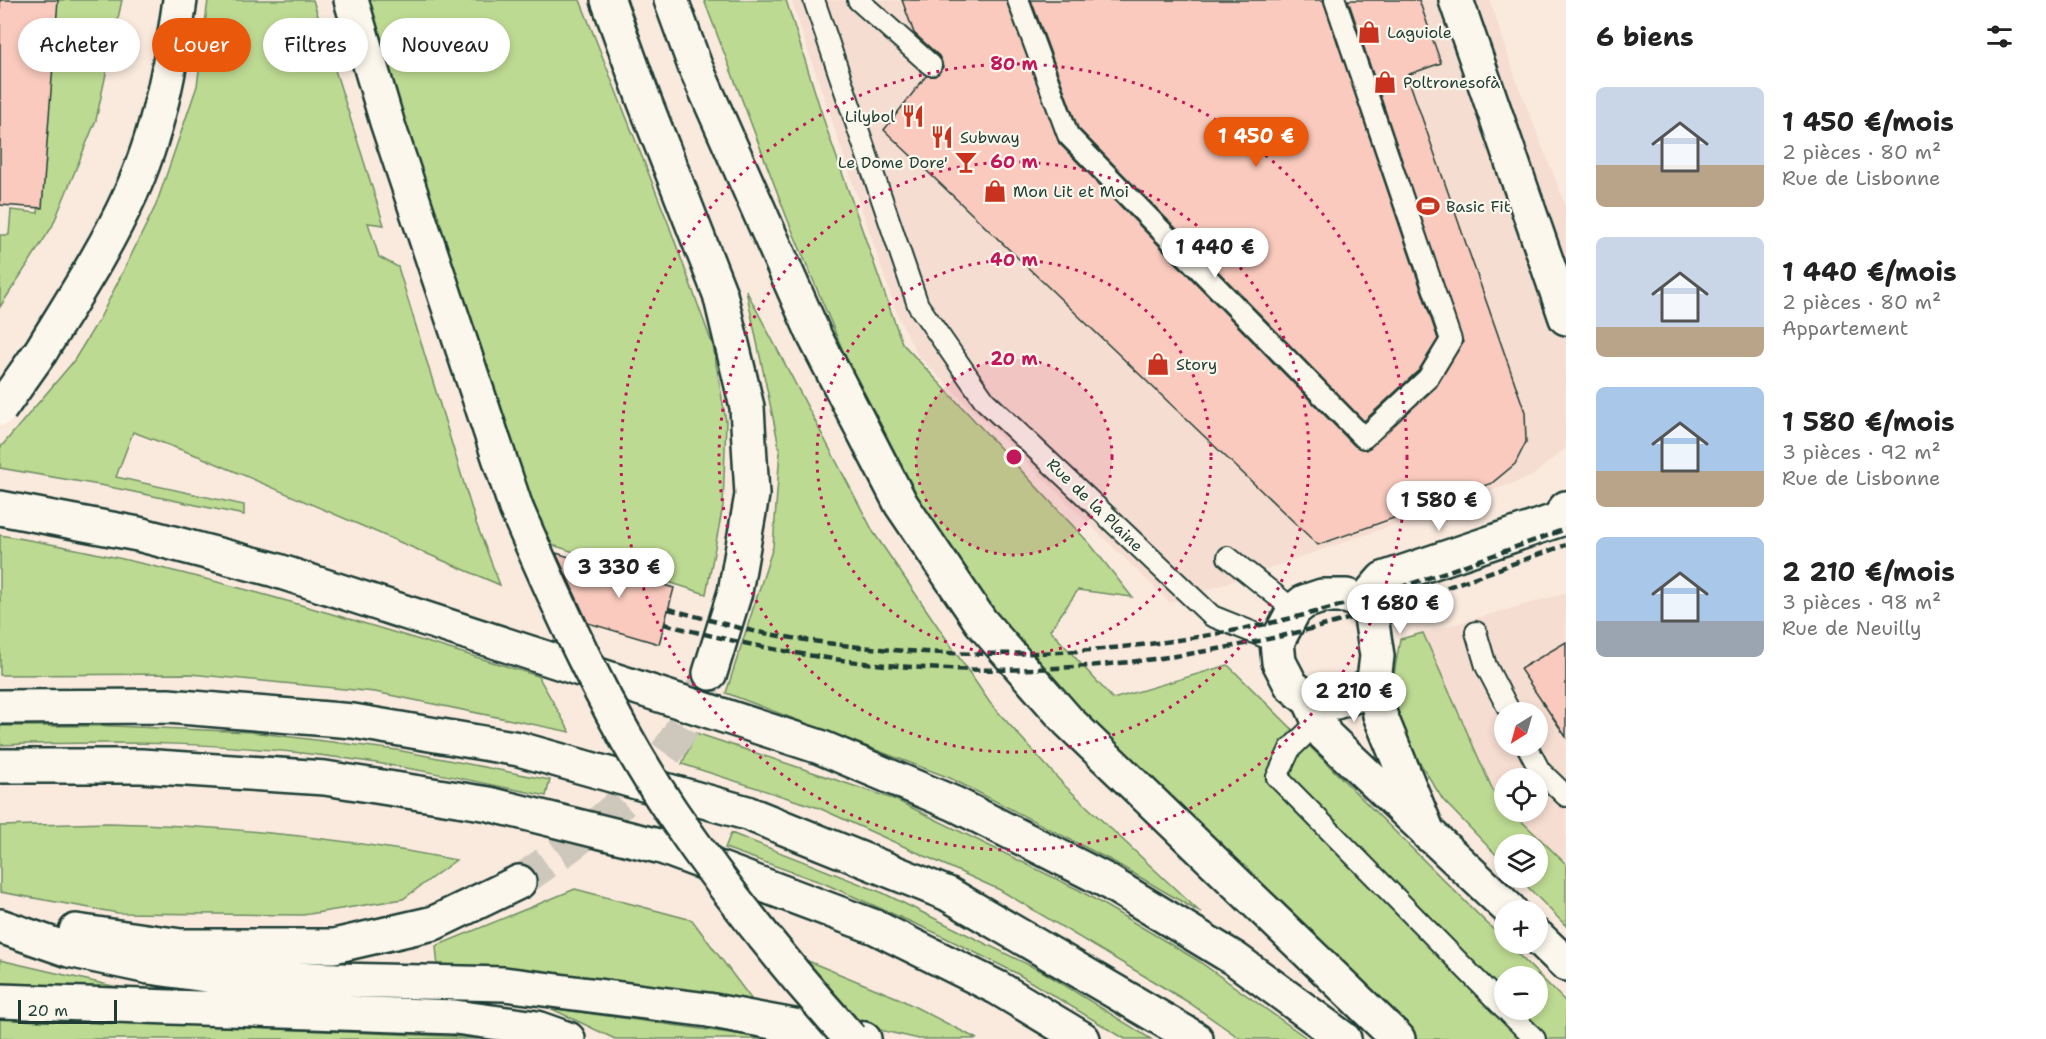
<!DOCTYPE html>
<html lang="fr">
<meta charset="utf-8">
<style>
body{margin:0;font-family:"Shantell Sans",sans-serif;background:#f6f6f6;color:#222;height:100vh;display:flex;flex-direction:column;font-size:22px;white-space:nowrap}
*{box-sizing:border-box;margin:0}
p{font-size:20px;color:#767676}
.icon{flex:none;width:33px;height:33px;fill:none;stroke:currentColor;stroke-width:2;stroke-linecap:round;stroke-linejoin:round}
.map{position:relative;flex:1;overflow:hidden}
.sheet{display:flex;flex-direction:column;background:#fff;width:480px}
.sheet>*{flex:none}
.banner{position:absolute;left:18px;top:18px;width:570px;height:54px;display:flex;gap:12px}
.needle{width:39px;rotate:217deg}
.tools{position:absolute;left:1494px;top:702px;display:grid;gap:12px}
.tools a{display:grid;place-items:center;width:54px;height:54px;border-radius:50%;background:#fff;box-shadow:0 3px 9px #0003;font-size:30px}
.scale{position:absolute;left:18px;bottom:15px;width:99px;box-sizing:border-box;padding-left:6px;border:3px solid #1f3d34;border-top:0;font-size:16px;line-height:21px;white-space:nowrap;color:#1f3d34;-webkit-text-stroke:4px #fbf7ec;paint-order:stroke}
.price{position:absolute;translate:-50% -51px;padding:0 14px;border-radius:21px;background:#fff;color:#222;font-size:20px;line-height:39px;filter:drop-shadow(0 2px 3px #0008)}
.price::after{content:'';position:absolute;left:50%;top:36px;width:18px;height:14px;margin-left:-9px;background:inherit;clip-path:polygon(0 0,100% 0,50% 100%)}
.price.active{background:#ea580c;color:#fff}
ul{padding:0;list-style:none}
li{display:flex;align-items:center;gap:18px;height:150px;padding:0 30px}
li span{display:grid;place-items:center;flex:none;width:168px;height:120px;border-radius:9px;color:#555}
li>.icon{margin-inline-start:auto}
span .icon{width:72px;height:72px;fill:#fffc;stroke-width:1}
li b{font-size:26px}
h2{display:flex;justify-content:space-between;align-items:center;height:72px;padding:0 30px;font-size:26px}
.tag{padding:0 21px;border-radius:27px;background:#fff;box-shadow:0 3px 9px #0003;font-size:21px;line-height:54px}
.tag.active{background:#ea580c;color:#fff}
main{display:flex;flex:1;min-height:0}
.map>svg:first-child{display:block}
.built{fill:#f6ddd1;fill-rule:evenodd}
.green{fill:#bdda92;stroke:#6e8c63;stroke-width:1.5;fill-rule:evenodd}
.building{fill:#f9cabd;stroke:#1f3d34;stroke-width:1.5}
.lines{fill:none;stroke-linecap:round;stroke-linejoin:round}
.highway-tunnel{stroke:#cec7bc;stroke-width:33;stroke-dasharray:33 16;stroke-linecap:butt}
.lane-casing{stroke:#1f3d34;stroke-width:24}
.secondary-casing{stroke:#1f3d34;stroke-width:38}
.highway-casing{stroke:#1f3d34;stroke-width:38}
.lane{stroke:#fbf7ec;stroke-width:20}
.secondary{stroke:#fbf7ec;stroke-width:33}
.highway{stroke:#fbf7ec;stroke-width:33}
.rail{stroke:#1f3d34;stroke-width:4.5;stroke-dasharray:9 4.5;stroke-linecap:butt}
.highway-bridge-casing{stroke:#1f3d34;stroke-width:38;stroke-linecap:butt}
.highway-bridge{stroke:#fbf7ec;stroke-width:33}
.ring{fill:none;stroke:#c2185b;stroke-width:3;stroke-dasharray:3 6}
.labels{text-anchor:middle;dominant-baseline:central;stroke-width:4.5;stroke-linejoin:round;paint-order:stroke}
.poi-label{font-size:16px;fill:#1f3d34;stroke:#fbf7ec;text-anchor:start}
.street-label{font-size:16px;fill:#1f3d34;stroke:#fbf7ec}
.centre{fill:#c2185b;stroke:#fbf7ec;stroke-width:3}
.ring-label{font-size:18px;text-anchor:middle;font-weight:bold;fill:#c2185b;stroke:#fbf7ec;stroke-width:4.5;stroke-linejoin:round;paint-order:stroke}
</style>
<main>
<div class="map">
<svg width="1566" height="1039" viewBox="0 0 1566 1039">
<rect width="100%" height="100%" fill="#faeade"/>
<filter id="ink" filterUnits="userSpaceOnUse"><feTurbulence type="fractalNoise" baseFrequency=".0167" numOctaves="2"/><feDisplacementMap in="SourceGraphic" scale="12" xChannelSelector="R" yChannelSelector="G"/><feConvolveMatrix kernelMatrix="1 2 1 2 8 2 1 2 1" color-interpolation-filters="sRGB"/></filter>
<g filter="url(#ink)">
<path class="built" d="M791,0h699l27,82 49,124v242l-35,29 -361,126 -252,-247 -21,-42z
M1566,593v272l-54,-53h26v-34h-34v26l-9,-9 -72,-162zM1504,712h34v34h-34z"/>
<path class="green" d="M57,0h65l-26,120 -44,107 -52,80v-72h9l2,-25 27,3z
M208,0h105l71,225 -16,-2 11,34 19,10 78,256 24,62 -299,-128 -68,-25 -17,45 128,28v10l-139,-29 -105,-18v-20l73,-86 27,-44 56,-113 41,-119z
M364,0h216l87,220 46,126 13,75 -3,85 -17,88 -157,-50 -75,-196z
M704,0h82l41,130 75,213 188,201 42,53 -54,-7 -28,40 63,69 115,-34 338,337v37h-149l-360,-344 -116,-154 -95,-183 -59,-140zM1504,976h34v34h-34z
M746,290l128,243 116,170 73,81 138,129 -87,-51 -164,-84 -224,-85 47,-146 7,-96z
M0,535c183,30 361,87 538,141l32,56 -195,-40 -185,-18 -190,1z
M1423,633l72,162 9,9v8h8l54,52v62l-47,-48h19v-34h-34v19l-61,-63 -42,-68 -10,-39 9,-54z
M0,726h113l138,6 146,18 153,30 -4,16c-66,-14 -131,-28 -197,-37 -115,-17 -233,-18 -349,-14z
M696,733l200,67 183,90 118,70 111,79h-67l-53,-37 -188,-112 -181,-82 -137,-44z
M108,823c118,3 232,14 348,37l-53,39 -100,16 -185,-2 -118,-21v-66z
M731,833l152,60 162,80 106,66h-26l-109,-66 -80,-40 -113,-50 -98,-35z
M575,889l117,31 66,88 -320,-40 -2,-22z
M791,954l107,44 79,41h-58l-61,-14z
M0,960l130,30 -100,-3 -30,-4z
M550,1008l223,31h-158z
M0,1017l488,21 5,1h-493z"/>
<path class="building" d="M0,0h58l-16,208 -42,-3z
M902,0h104l53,143 296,303 11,4 70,-63 27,-45 -115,-342h71l22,63 -34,12 118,337 1,30 -11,22 -23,19 -174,62 -434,-415 42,-54h9l8,-9 -4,-11 -25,-23z
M1031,0h292l115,339 -19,31 -55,51 -286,-293z
M556,553l118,35 -15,56 -71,-21z
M1566,642v95l-46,-68z"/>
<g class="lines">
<path class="highway-tunnel" d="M519,882c58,-41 119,-83 157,-144 13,-21 23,-44 34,-65"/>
<g class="lane-casing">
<path id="lane" d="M814,0l104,305 67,96 227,215 65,26
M858,0l73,65
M1018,0l50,135 296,303 64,-60 23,-38 -116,-340
M1228,557l66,53
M1476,632l10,34 24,46
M1319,721l-29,28 -13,28 227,231
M1527,746l13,25 26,25
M1506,1010l29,29"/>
</g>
<g class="secondary-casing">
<path id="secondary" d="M1456,0l110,318
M1362,603l21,-24 175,-59 8,-12
M1374,680l-17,15 -21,7 -26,-1 -19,-16 -12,-23 -2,-20 17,-32 10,-8 18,-6h25l15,7 9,14 6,39 -3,24 6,35 49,120
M1310,701l15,34 185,175
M1538,937l28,27"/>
</g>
<g class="highway-casing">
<path id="highway" d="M351,0l36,122 129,386
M608,0l36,100 76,194 27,113 5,88 -17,97 -25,81
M671,0l24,66 120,271 86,167 80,118 87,99 330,318
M41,351c31,-51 64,-101 89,-156 28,-60 41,-130 50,-195
M0,508l138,26 134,35 548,178 135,57 150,76 130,79 109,80
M0,707l168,-1 185,15 166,28 228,64 201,81 248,145
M0,766h141l184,12 164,26 173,43 213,80 123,61 85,51
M0,926l69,24 80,17 71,10 284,7 204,26 156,29
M76,931l105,15h153l100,-23 85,-41
M0,1001l455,16 82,11 31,11"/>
</g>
<use href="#lane" class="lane"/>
<use href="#secondary" class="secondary"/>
<use href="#highway" class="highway"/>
<path class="rail" d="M668,609c29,7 57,16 85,22 186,36 376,29 559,-18 86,-22 170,-54 254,-84
M664,624c54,14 108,26 163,34 163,24 330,10 488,-30 85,-22 168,-54 251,-83"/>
<g class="highway-bridge-casing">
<path id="highway-bridge" d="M0,409l41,-58
M516,508c45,104 92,209 155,303 55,81 115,156 180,228"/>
</g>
<use href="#highway-bridge" class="highway-bridge"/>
</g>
</g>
<circle cx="1014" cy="457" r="98" fill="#c2185b" fill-opacity=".12"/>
<g class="ring">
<circle cx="1014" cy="457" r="98"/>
<circle cx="1014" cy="457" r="197"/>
<circle cx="1014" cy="457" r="295"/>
<circle cx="1014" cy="457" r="393"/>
</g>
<defs>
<g id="shop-bare" transform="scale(1.8)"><path d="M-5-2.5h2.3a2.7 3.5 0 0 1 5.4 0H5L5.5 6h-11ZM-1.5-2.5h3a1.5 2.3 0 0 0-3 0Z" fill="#c8321e" stroke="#fbf7ec" stroke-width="2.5" paint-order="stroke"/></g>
<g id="restaurant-bare" transform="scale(1.8)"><path d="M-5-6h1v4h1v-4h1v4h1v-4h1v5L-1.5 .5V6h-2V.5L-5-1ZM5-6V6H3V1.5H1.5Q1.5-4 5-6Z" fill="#c8321e" stroke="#fbf7ec" stroke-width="2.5" paint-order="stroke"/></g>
<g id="bar-bare" transform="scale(1.8)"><path d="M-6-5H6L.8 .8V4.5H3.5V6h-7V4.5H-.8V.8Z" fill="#c8321e" stroke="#fbf7ec" stroke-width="2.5" paint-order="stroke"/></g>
<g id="stadium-bare" transform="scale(1.8)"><path d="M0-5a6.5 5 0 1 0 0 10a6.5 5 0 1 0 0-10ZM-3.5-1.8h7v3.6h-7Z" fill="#c8321e" stroke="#fbf7ec" stroke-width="2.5" paint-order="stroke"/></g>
</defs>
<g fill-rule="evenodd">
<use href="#shop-bare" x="1369" y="32"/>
<use href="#shop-bare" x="1385" y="82"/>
<use href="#restaurant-bare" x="913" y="116"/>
<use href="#restaurant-bare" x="942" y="137"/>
<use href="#bar-bare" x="966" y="162"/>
<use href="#shop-bare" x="995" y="191"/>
<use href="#stadium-bare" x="1428" y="206"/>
<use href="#shop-bare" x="1158" y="364"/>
</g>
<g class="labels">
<g class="poi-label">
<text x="1387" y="32">Laguiole</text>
<text x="1403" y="82">Poltronesofà</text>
<text x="895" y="116" text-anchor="end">Lilybol</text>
<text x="960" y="137">Subway</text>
<text x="948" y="162" text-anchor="end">Le Dome Dore'</text>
<text x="1013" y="191">Mon Lit et Moi</text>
<text x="1446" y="206">Basic Fit</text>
<text x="1176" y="364">Story</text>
</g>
<g class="street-label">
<text transform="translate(1095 505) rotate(44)">Rue de la Plaine</text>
</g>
</g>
<circle cx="1014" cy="457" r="9" class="centre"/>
<g class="ring-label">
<text x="1014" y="70">80 m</text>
<text x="1014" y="168">60 m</text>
<text x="1014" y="266">40 m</text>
<text x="1014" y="365">20 m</text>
</g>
</svg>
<div class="tools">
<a><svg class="needle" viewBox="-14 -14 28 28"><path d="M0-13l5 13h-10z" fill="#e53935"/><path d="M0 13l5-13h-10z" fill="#767676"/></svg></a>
<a><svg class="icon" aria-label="locate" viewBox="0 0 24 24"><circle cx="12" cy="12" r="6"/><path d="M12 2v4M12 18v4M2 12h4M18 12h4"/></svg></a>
<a><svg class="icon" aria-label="layers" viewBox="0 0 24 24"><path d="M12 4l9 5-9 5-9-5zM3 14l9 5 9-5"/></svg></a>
<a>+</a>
<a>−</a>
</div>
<div class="scale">20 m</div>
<b class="price active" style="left:1256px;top:168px">1 450 €</b>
<b class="price" style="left:1215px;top:279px">1 440 €</b>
<b class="price" style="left:1439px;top:532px">1 580 €</b>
<b class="price" style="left:619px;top:599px">3 330 €</b>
<b class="price" style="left:1400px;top:635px">1 680 €</b>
<b class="price" style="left:1354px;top:723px">2 210 €</b>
<div class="banner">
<a class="tag">Acheter</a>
<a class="tag active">Louer</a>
<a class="tag">Filtres</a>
<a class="tag">Nouveau</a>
</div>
</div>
<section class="sheet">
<h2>6 biens<svg class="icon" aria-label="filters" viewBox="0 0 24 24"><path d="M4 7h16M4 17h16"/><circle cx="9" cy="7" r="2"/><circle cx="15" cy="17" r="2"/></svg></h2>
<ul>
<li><span style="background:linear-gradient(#c9d6e8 65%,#b9a48a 0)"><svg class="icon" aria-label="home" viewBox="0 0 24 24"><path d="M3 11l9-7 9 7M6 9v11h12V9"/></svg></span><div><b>1 450 €/mois</b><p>2 pièces · 80 m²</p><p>Rue de Lisbonne</p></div></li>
<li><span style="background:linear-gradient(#c9d6e8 75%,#b9a48a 0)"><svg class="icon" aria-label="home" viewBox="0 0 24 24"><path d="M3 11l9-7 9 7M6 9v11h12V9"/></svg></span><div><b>1 440 €/mois</b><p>2 pièces · 80 m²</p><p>Appartement</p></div></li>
<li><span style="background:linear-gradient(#a9c7e8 70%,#b9a48a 0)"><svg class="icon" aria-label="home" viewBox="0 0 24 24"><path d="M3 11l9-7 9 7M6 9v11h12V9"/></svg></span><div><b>1 580 €/mois</b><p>3 pièces · 92 m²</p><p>Rue de Lisbonne</p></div></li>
<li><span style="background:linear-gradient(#a9c7e8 70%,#9aa5b1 0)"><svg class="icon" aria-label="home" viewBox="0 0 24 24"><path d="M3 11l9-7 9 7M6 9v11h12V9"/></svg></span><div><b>2 210 €/mois</b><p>3 pièces · 98 m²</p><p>Rue de Neuilly</p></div></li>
</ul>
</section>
</main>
